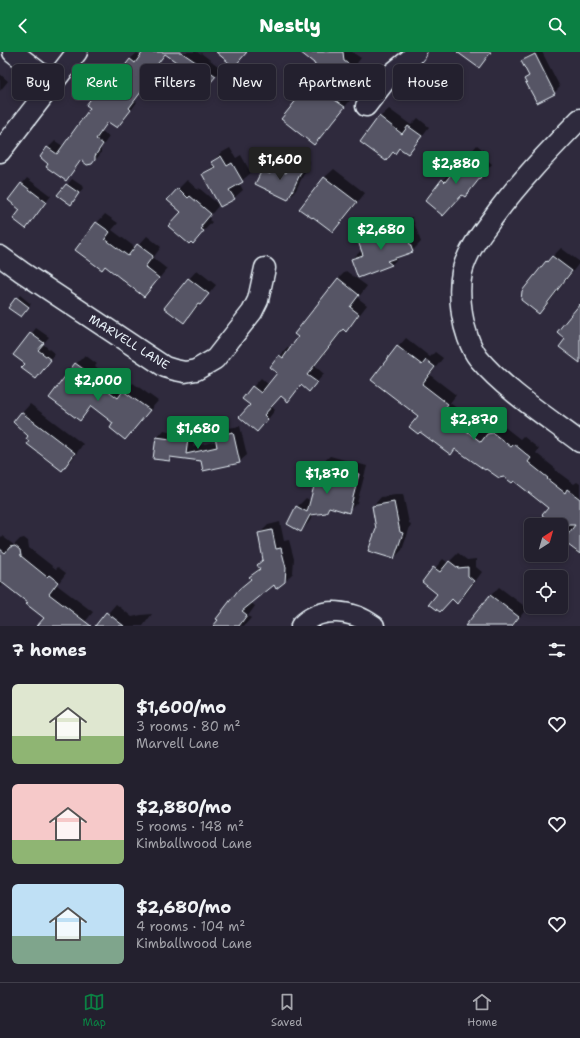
<!DOCTYPE html>
<meta charset="utf-8">
<style>
body{margin:0;font-family:"Shantell Sans",sans-serif;background:#2b2836;color:#f1f3f6;height:100vh;display:flex;flex-direction:column;font-size:15px;white-space:nowrap}
*{box-sizing:border-box;margin:0}
p{font-size:13px;color:#a3a3aa}
.icon{flex:none;width:22px;height:22px;fill:none;stroke:currentColor;stroke-width:2;stroke-linecap:round;stroke-linejoin:round}
.map{position:relative;height:574px;overflow:hidden}
.details{display:flex;flex-direction:column;background:#23202e;flex:1}
.details>*{flex:none}
.hud{position:absolute;left:12px;top:12px;width:556px;height:36px;display:flex;gap:8px}
.needle{width:26px;rotate:37deg}
.buttons{position:absolute;left:524px;top:466px;display:grid;gap:8px}
.buttons a{display:grid;place-items:center;width:44px;height:44px;border-radius:6px;background:#23202e;box-shadow:0 2px 6px #0003,0 0 0 1px #403e4a;font-size:20px}
.price{position:absolute;translate:-50% -34px;padding:0 9px;border-radius:4px;background:#0b8043;color:#fff;font-size:13px;line-height:26px;filter:drop-shadow(0 1px 2px #0008)}
.price::after{content:'';position:absolute;left:50%;top:24px;width:12px;height:9px;margin-left:-6px;background:inherit;clip-path:polygon(0 0,100% 0,50% 100%)}
.price.current{background:#222;color:#fff}
ul{padding:0;list-style:none}
li{display:flex;align-items:center;gap:12px;height:100px;padding:0 12px}
li span{display:grid;place-items:center;flex:none;width:112px;height:80px;border-radius:6px;color:#555}
li>.icon{margin-inline-start:auto}
span .icon{width:48px;height:48px;fill:#fffc;stroke-width:1}
li b{font-size:17px}
h2{display:flex;justify-content:space-between;align-items:center;height:48px;padding:0 12px;font-size:17px}
.chip{padding:0 14px;border-radius:6px;background:#23202e;box-shadow:0 2px 6px #0003,0 0 0 1px #403e4a;font-size:14px;line-height:36px}
.chip.current{background:#0b8043;color:#fff}
header{display:flex;justify-content:space-between;align-items:center;height:52px;padding:0 12px;background:#0b8043;color:#fff;font-size:18px;font-weight:800}
.dock{display:flex;justify-content:space-around;align-items:center;height:56px;border-top:1px solid #403e4a;background:#23202e;font-size:11px;color:#a3a3aa}
.dock a{display:grid;justify-items:center;gap:2px}
.dock .current{color:#0b8043}
.map>svg:first-child{display:block}
.shadow{fill:#0007}
.building{fill:#575565;stroke:#e8f1f8}
.lines{fill:none;stroke-linecap:round;stroke-linejoin:round}
.minor-casing{stroke:#e8f1f8;stroke-width:23}
.minor{stroke:#2f2a3d;stroke-width:20}
.labels{text-anchor:middle;dominant-baseline:central;stroke-width:4;stroke-linejoin:round;paint-order:stroke}
.street-label{font-size:12px;fill:#e8f1f8;stroke:#2f2a3d}
</style>
<header><svg class="icon" aria-label="back" viewBox="0 0 24 24"><path d="M15 5l-7 7 7 7"/></svg>Nestly<svg class="icon" aria-label="search" viewBox="0 0 24 24"><circle cx="10" cy="10" r="6"/><path d="M15 15l6 6"/></svg></header>
<div class="map">
<svg width="580" height="574" viewBox="0 0 580 574">
<rect width="100%" height="100%" fill="#2f2a3d"/>
<filter id="ink" filterUnits="userSpaceOnUse"><feTurbulence type="fractalNoise" baseFrequency=".025" numOctaves="2"/><feDisplacementMap in="SourceGraphic" scale="8" xChannelSelector="R" yChannelSelector="G"/><feConvolveMatrix kernelMatrix="1 2 1 2 8 2 1 2 1" color-interpolation-filters="sRGB"/></filter>
<g filter="url(#ink)">
<path class="shadow" d="M144,0h53l3,2 1,-1 21,16 -16,18 -19,-18 -19,-14 -1,1 -2,-1 -9,12 3,2 -24,32 2,1 -13,18 -7,7 -8,-6 -7,10 7,6 -8,11v5l-2,3 -7,7 -10,-3 -16,19 -16,-15 -2,-16 7,-7 8,5 28,-39 7,-15 6,-7 4,3 22,-29 7,-6 4,3z
M311,0h41l9,6 -4,5 4,4 -18,24 9,7 -30,37 -15,-47 13,-20z
M466,0h26l-13,14z
M535,0h7l18,35 -6,6 -28,-14 4,-4 -8,-14 6,-5z
M0,22l8,7 -8,10z
M389,57l22,16 7,-7 11,9 -13,17 -8,9 -8,-6 -14,13 -6,-43z
M477,93l11,9 -3,4 7,6 -19,23 -8,9 -3,-2 -36,7 17,-21 8,-9 2,2z
M230,96l6,10 5,-3 10,18 -12,10 4,7 -9,8 -31,-23 11,-10 -2,-3 9,-9z
M300,104l10,6 -14,28 -8,9 -26,-28 9,-9 6,3 6,-6 10,4z
M334,117l31,24 -23,29 -9,9 -20,-15 -12,-7 24,-32z
M27,126l24,18 -25,31 -5,-17 1,-26z
M72,127l12,8 -14,17 -11,-9z
M187,128l11,10 1,-2 20,17 -10,12 1,2 -1,1 3,2 -19,21 -11,-31 -4,-23z
M105,162l13,9 -6,7 24,18 11,-12 14,11 -8,11 14,11 -23,27 -39,-31 -8,-42z
M412,165l9,25 -9,9 -11,4 -9,9 -34,12 -6,-17 10,-9 -3,-8 9,-9z
M561,196l19,14 -32,42 -9,8 -16,-20 24,-30z
M197,218l19,15 -8,10 -24,27 5,-43z
M346,219l21,15 -9,12 9,7 -13,17 -8,8 -2,-1 -29,37 9,8 -7,8 -8,8 -7,-5 -14,15 -7,-5 -9,12 3,3 -10,13 -14,-18 -8,-7 18,-20 8,7 9,-12 -7,-6 17,-20 2,2 48,-70z
M20,243l11,9 -8,9 -13,-5z
M36,276l13,9 -6,7 12,10 -19,24 -10,-15 -11,-8z
M406,286l24,19 5,-5 8,6 -13,17 26,20 -6,8 39,30 8,-7 5,-1 18,14 3,-3 16,13 -3,4 20,16 -1,1 19,14 3,-2 3,2v71l-7,-5 1,-2 -5,-13 -8,-6v-4h-5l-7,-17 -35,-28 -10,-4 -48,-28 -5,6 -31,-38 -22,-69z
M85,303l12,9 -2,2 31,24 7,-7 25,18 -33,38 -10,-16 -23,-17 -12,13 -4,-55z
M30,352l53,40 -12,17 -9,8 -32,-33 -16,-14z
M181,370l15,2 -3,23 24,-6 -1,-4 7,-8 17,-3 7,29 -8,7 -37,-2 -28,-4 -5,4 -12,-22 7,-8 9,2 1,-3z
M330,404l37,10 -10,37 -9,8 -17,-4 -5,5 -12,2 -5,8 -8,9 -4,-24 9,-9 5,3 10,-37z
M403,442l6,29 2,1 -9,26 -8,8 -17,-29 -4,-23 8,-9z
M280,470l4,19 5,-1 5,19 -1,14 -9,9 -10,2 -23,19 4,3 -7,10 3,2 -7,8h-29l25,-37 11,-11 -1,-1 10,-10 3,-7 -4,-26 9,-9z
M2,484l12,9 6,-6 4,-1 4,3 1,7 27,21 2,-2 8,6 -9,12 36,27 -11,14h-38l1,-8 -16,-15 -25,-20 -4,4v-49z
M458,501l9,7 9,-1v8l6,5 -16,22 -9,8 -5,-4 -13,-5 -16,-11 20,-23 5,4z
M499,535l28,21 -14,18h-46l23,-30z
M116,552l16,13 9,-2 11,-1 -9,12h-46z"/>
<path class="building" d="M143,0h38l35,24 -10,12 -22,-16 2,-3 -21,-15 -15,20 3,2 -24,32 2,2 -14,18 -9,-6 -12,17 7,5 -8,12v4l-3,4 -5,1 -6,-5 -15,21 -20,-14 2,-3 -8,-7 7,-10 10,7 33,-46 -4,-3 11,-14 5,4 28,-36 5,4z
M216,0h31l-13,15z
M300,0h43l1,9 9,6 -4,5 5,4 -19,24 10,7 -31,38 -33,-26 25,-31 -2,-1 15,-19 -5,-4v-1z
M457,0h34l-12,16z
M535,2l20,40 -18,9 -13,-24 5,-3 -8,-15z
M379,64l23,18 6,-8 14,10 -14,18 -9,-6 -4,6 -2,-2 -7,9 -26,-19z
M468,101l13,10 -4,4 7,6 -19,24 -3,-2 -19,21 -18,-15 17,-22 3,3z
M221,104l6,10 5,-3 11,19 -14,8 6,9 -15,8 -18,-33 13,-7 -4,-5z
M290,112l12,6 -14,30 -33,-16 7,-14 8,4 4,-7 12,6z
M324,125l33,25 -24,30 -20,-15 -1,1 -13,-9z
M21,131l25,19 -20,27 -13,-10 7,-9 -12,-10z
M66,132l13,9 -8,12 -14,-10z
M178,136l10,10 2,-2 21,18 -10,12 1,2 -1,1 3,2 -11,13 -2,-2 -2,2 -21,-18 13,-14 -14,-12z
M96,170l14,10 -5,7 23,17 9,-12 16,12 -8,11 14,11 -15,19 -39,-31 -3,4 -27,-20z
M403,173l10,27 -26,9 5,4 -34,13 -7,-19 12,-4 -5,-14z
M552,204l20,15 -33,43 -18,-14 1,-9 24,-30 1,1z
M188,226l21,16 -9,11 -2,-1 -14,19 -20,-15z
M338,226l21,17 -9,12 9,7 -13,18 -3,-3 -36,46 10,7 -8,10 -8,-7 -13,17 -7,-6 -17,19 4,4 -11,13 -18,-15 11,-12 -8,-6 10,-13 9,7 16,-20 -7,-6 9,-12 4,3 15,-21 -4,-3z
M16,245l13,10 -8,10 -13,-9z
M580,252v59l-21,-16 6,-8 -8,-7z
M30,281l14,10 -6,7 13,10 -15,19 -15,-11 4,-4 -12,-9z
M397,294l25,19 4,-5 9,7 -13,17 26,20 -6,8 39,30 6,-8 6,-1 18,14 3,-3 17,14 -3,4 20,16 -1,1 18,14 2,-4 13,10v55l-17,-13 12,-16h-21l-12,-10 6,-7 -34,-27 -2,2 -8,-6 -5,1 -13,-9 -1,1 -30,-21 -4,6 -31,-23 -2,2 -9,-7 9,-11 -47,-36z
M75,311l14,10 -2,2 31,23 5,-7 27,19 -25,30 -15,-12 3,-5 -22,-17 -11,15 -31,-23z
M21,360l54,41 -13,18 -35,-27 2,-3 -3,-2 2,-3 -15,-14z
M173,377l16,2 -3,23 31,-7 -2,-11 18,-4 7,31 -37,8 -2,-10 -31,-4v4l-17,-2 3,-22 15,2z
M320,412l39,10 -10,39 -20,-6 -3,6 -16,2 -9,17 -14,-8 9,-18 11,6z
M394,450l6,30 3,1 -9,26 -26,-8 8,-22 -4,-23z
M272,478l4,19 5,-1 5,20 -1,14 -9,7 -2,-4 -32,26 5,4 -8,11h-26l5,-6 -2,-1 23,-30 12,-10 -2,-2 11,-8 -3,-4 6,-5 -5,-27z
M15,494l5,4 1,6 26,21 2,-2 9,7 -9,12 42,32h-54l7,-8 -18,-14 2,-1 -28,-22v-32l5,4 5,-6z
M449,509l9,7 10,-1v9l6,5 -17,23 -5,-5 -12,13 -11,-8 8,-10 -15,-12 11,-15 7,5z
M490,543l29,22 -7,9h-47z
M106,560l18,14h-29z"/>
<g class="lines">
<g class="minor-casing">
<path id="minor" d="M13,0l40,31
M366,54l23,-30 21,-17 6,-7
M580,67c-31,32 -62,64 -88,100 -12,16 -25,33 -30,53 -3,14 -2,28 0,42 2,14 8,34 17,45 26,31 68,58 101,83
M0,100l77,-100
M0,204l22,16 143,95 10,3 10,2 11,-2 19,-11 37,-47 6,-12 7,-32
M301,574c20,-21 52,-16 73,0"/>
</g>
<use href="#minor" class="minor"/>
</g>
</g>
<g class="labels">
<g class="street-label">
<text transform="translate(129 290) rotate(32)">MARVELL LANE</text>
</g>
</g>
</svg>
<div class="buttons">
<a><svg class="needle" viewBox="-14 -14 28 28"><path d="M0-13l5 13h-10z" fill="#e53935"/><path d="M0 13l5-13h-10z" fill="#a3a3aa"/></svg></a>
<a><svg class="icon" aria-label="locate" viewBox="0 0 24 24"><circle cx="12" cy="12" r="6"/><path d="M12 2v4M12 18v4M2 12h4M18 12h4"/></svg></a>
</div>
<b class="price current" style="left:280px;top:129px">$1,600</b>
<b class="price" style="left:456px;top:133px">$2,880</b>
<b class="price" style="left:381px;top:199px">$2,680</b>
<b class="price" style="left:98px;top:350px">$2,000</b>
<b class="price" style="left:474px;top:389px">$2,870</b>
<b class="price" style="left:198px;top:398px">$1,680</b>
<b class="price" style="left:327px;top:443px">$1,870</b>
<div class="hud">
<a class="chip">Buy</a>
<a class="chip current">Rent</a>
<a class="chip">Filters</a>
<a class="chip">New</a>
<a class="chip">Apartment</a>
<a class="chip">House</a>
</div>
</div>
<section class="details">
<h2>7 homes<svg class="icon" aria-label="filters" viewBox="0 0 24 24"><path d="M4 7h16M4 17h16"/><circle cx="9" cy="7" r="2"/><circle cx="15" cy="17" r="2"/></svg></h2>
<ul>
<li><span style="background:linear-gradient(#dfe7d0 65%,#8fb573 0)"><svg class="icon" aria-label="home" viewBox="0 0 24 24"><path d="M3 11l9-7 9 7M6 9v11h12V9"/></svg></span><div><b>$1,600/mo</b><p>3 rooms · 80 m²</p><p>Marvell Lane</p></div><svg class="icon" aria-label="heart" viewBox="0 0 24 24"><path d="M12 20l-8-8c-3-5 5-10 8-4 3-6 11-1 8 4z"/></svg></li>
<li><span style="background:linear-gradient(#f6c9c9 70%,#8fb573 0)"><svg class="icon" aria-label="home" viewBox="0 0 24 24"><path d="M3 11l9-7 9 7M6 9v11h12V9"/></svg></span><div><b>$2,880/mo</b><p>5 rooms · 148 m²</p><p>Kimballwood Lane</p></div><svg class="icon" aria-label="heart" viewBox="0 0 24 24"><path d="M12 20l-8-8c-3-5 5-10 8-4 3-6 11-1 8 4z"/></svg></li>
<li><span style="background:linear-gradient(#bfe0f5 65%,#7fa58c 0)"><svg class="icon" aria-label="home" viewBox="0 0 24 24"><path d="M3 11l9-7 9 7M6 9v11h12V9"/></svg></span><div><b>$2,680/mo</b><p>4 rooms · 104 m²</p><p>Kimballwood Lane</p></div><svg class="icon" aria-label="heart" viewBox="0 0 24 24"><path d="M12 20l-8-8c-3-5 5-10 8-4 3-6 11-1 8 4z"/></svg></li>
</ul>
</section>
<nav class="dock">
<a class="current"><svg class="icon" aria-label="map" viewBox="0 0 24 24"><path d="M3 6l6-2 6 2 6-2v14l-6 2-6-2-6 2zM9 4v14M15 6v14"/></svg>Map</a>
<a><svg class="icon" aria-label="saved" viewBox="0 0 24 24"><path d="M7 4h10v16l-5-4-5 4z"/></svg>Saved</a>
<a><svg class="icon" aria-label="home" viewBox="0 0 24 24"><path d="M3 11l9-7 9 7M6 9v11h12V9"/></svg>Home</a>
</nav>
